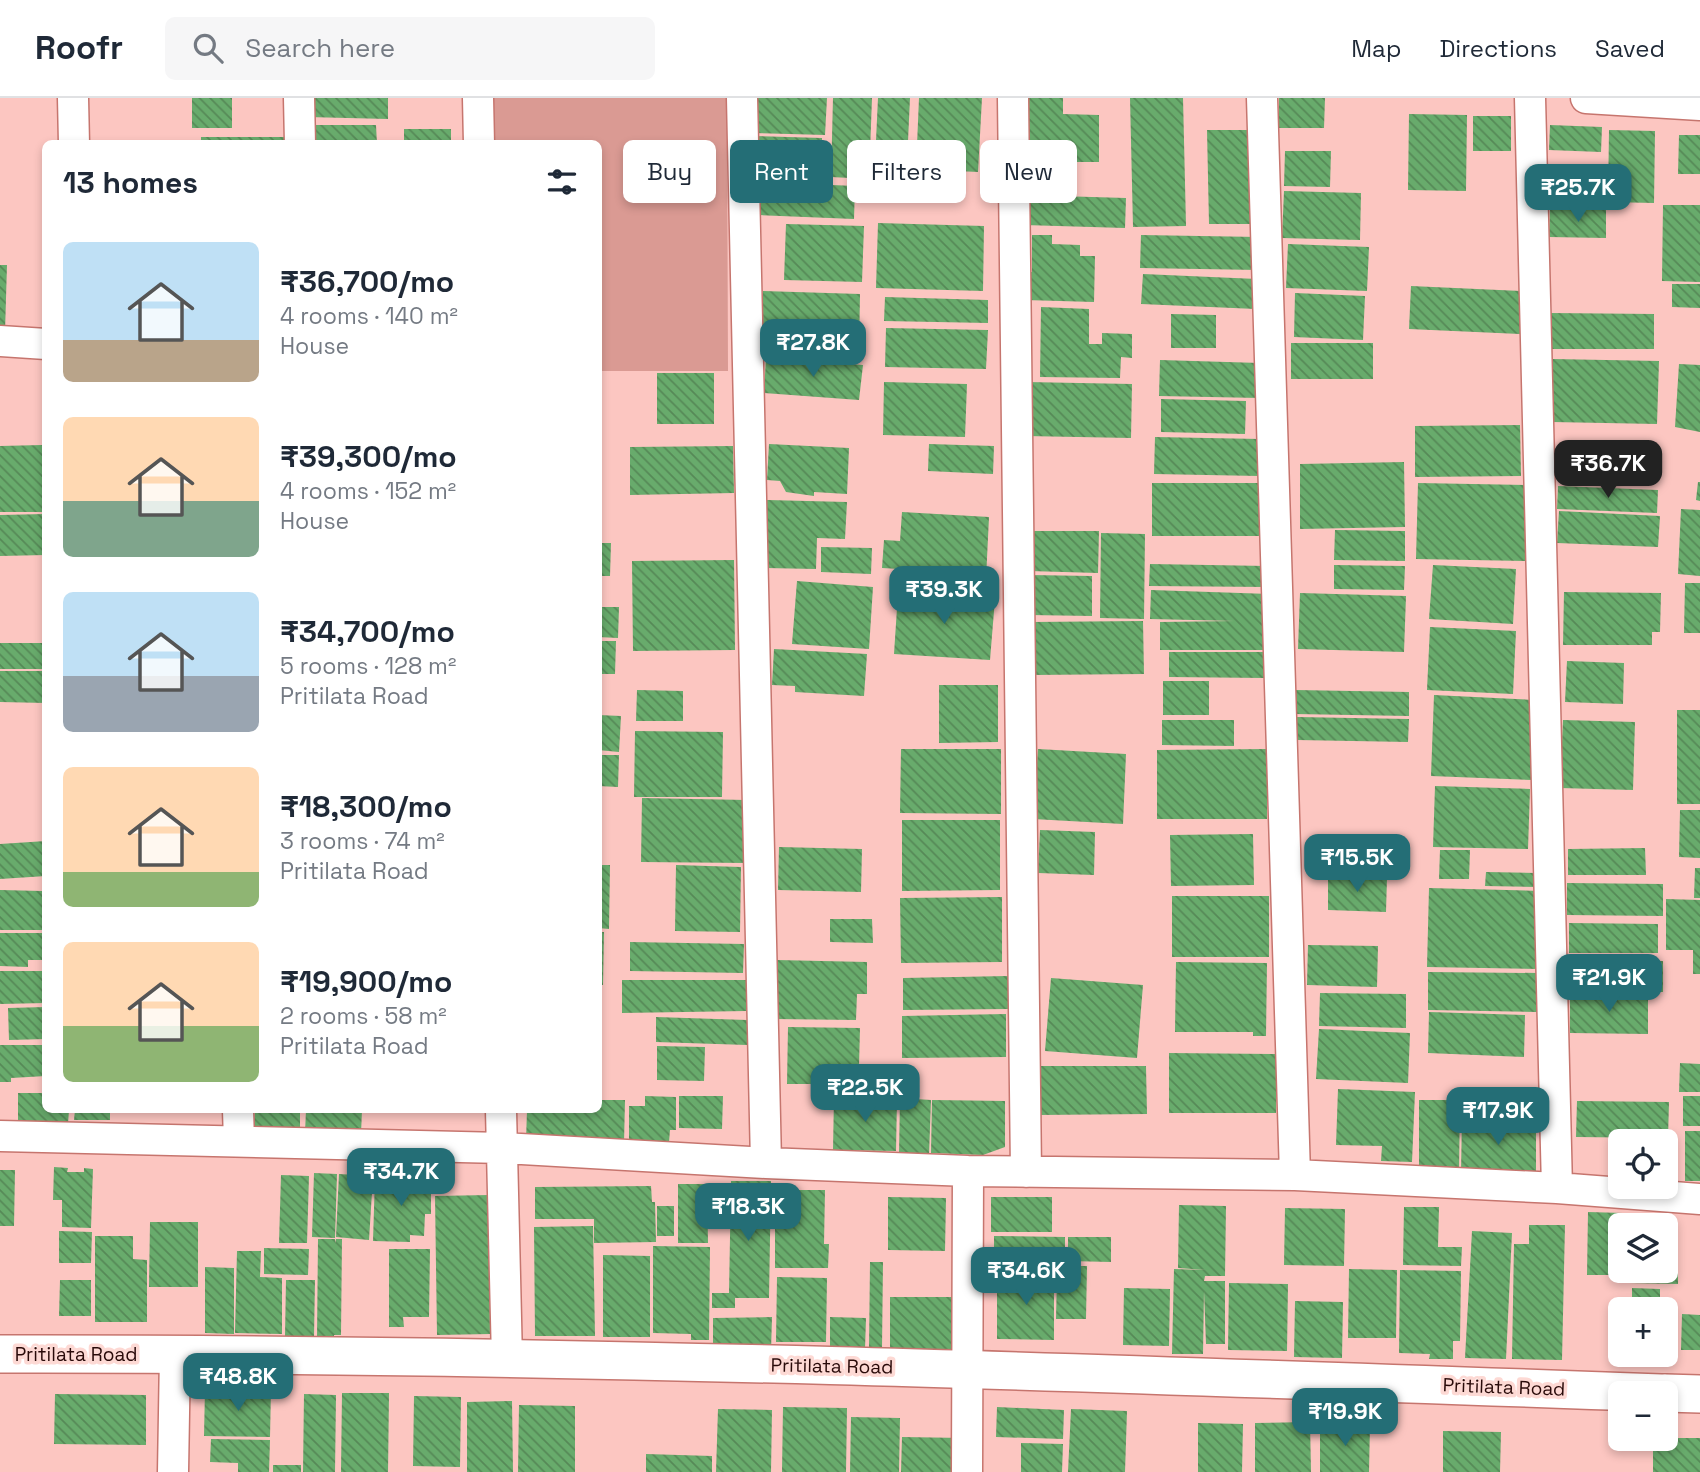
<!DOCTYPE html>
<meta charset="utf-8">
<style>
body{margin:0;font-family:"Space Grotesk",sans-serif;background:#f6f6f7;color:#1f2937;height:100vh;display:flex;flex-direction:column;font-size:26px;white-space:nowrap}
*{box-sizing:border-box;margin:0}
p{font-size:23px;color:#747a83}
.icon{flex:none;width:38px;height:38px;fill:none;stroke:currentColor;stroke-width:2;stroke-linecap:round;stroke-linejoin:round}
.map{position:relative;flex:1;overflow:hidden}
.sheet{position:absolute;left:42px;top:42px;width:560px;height:973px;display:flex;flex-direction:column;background:#fff;border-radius:10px;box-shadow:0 4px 10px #0003}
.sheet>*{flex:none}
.hud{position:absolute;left:623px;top:42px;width:665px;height:63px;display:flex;gap:14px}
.buttons{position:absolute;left:1608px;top:1031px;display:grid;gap:14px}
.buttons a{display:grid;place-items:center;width:70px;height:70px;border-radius:10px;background:#fff;box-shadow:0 4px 10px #0003;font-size:35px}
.price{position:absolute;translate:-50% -60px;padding:0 16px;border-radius:14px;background:#246e76;color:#fff;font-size:23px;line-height:46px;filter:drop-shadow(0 2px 4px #0008)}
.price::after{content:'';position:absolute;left:50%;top:42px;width:21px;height:16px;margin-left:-10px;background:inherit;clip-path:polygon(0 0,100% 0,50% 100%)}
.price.selected{background:#222;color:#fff}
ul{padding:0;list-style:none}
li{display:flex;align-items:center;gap:21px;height:175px;padding:0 21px}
li span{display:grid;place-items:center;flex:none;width:196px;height:140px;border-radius:10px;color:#555}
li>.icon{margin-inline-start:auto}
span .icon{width:84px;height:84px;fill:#fffc;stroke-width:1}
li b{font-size:30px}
h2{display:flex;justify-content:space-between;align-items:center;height:84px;padding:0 21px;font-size:30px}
.chip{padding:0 24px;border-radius:10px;background:#fff;box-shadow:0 4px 10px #0003;font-size:24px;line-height:63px}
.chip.selected{background:#246e76;color:#fff}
header{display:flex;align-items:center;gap:42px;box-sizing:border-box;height:98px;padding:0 35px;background:#fff;border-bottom:2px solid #e0e1e3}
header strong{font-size:33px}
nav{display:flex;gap:38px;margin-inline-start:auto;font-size:24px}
.search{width:490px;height:63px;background:#f6f6f7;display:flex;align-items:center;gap:18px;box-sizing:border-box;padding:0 24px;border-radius:10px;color:#747a83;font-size:26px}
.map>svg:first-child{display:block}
.garden{fill:#da9a93}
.building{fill:url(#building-back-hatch)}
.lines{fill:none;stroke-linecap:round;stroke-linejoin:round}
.minor-casing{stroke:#c6756e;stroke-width:33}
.tertiary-casing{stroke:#c6756e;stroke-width:40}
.minor{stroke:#fff;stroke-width:30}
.tertiary{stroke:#fff;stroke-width:37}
.labels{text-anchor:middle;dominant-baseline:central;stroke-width:7;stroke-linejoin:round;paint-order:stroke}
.street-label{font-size:19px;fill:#290a09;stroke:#fdd9d4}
</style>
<header>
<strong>Roofr</strong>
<div class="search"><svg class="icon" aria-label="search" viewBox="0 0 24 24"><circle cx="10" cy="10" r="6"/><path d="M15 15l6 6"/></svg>Search here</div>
<nav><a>Map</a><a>Directions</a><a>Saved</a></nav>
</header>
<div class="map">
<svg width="1700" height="1374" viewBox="0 0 1700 1374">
<defs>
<pattern id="building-back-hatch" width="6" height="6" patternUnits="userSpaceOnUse" patternTransform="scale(1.75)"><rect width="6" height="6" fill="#68ab6c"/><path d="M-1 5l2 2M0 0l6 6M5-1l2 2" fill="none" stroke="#568957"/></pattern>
</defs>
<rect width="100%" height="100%" fill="#fcc6c1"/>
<path class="garden" d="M489,0h238l1,273h-129l-1,-227 -109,-1z"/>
<path class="building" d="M192,0h40v30h-40z
M308,0h80v21l-81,-2z
M751,0h76l-2,37 -75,-2z
M833,0h39l-3,81 -38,-2z
M878,0h32l-4,86 -32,-1z
M919,0h63l-4,74 -62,-3z
M1023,0h40v16l36,1v47h-70v-40h-6z
M1130,0h53l3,128 -53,1z
M1279,0h46l-1,30h-45z
M1409,16l58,1 -1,76 -58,-1z
M1473,18h38v35h-38z
M313,27h63l1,19h-64z
M1550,27l52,2 -1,25 -52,-2z
M404,31h47v15h-47z
M1207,32h48l2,94h-48z
M1609,32l46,1 -1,72 -46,-1z
M1679,37h21v39h-22z
M754,38l68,2v35l-69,-1z
M201,39h84v7h-84z
M1285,53h46l-1,36 -46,-1z
M760,84l95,4 -1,33 -95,-4z
M1284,93l77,2 -1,47 -78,-2z
M1024,97l102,3 -1,30 -101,-3z
M1663,107h37v77l-38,-1z
M1550,112h56v28l-57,-1z
M878,125l106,3 -1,65 -107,-3z
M786,126l78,2 -2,56 -78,-2z
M1032,137h20v9l28,1v11h15l-1,46 -69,-2v-28h7z
M1141,137l118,2v33l-119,-2z
M1288,146l81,3 -2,44 -81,-3z
M0,167h7l-2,67h-5z
M1143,176l114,5 -1,30 -115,-5z
M1672,186h28v24l-28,-1z
M1411,188l110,5 -1,43 -111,-5z
M763,193l97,3 -1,57 -98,-3z
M1295,195l70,3 -2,44 -69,-3z
M885,199l103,3v23l-104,-2z
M1041,209l48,2v35h13v-11l30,1v24l-11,-1 -1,21 -80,-1z
M1550,215l104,1v35h-105z
M1171,216l45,1v33h-45z
M886,230l102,2 -2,39 -101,-2z
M1291,245h82v36h-82z
M766,259l97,8 -4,35 -95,-7z
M1553,261l106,2 -2,63 -105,-2z
M1160,262l100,3v35l-101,-2z
M1679,266l21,1v67l-25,-5z
M657,275h57v51h-57z
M884,284l83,2 -2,53 -82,-2z
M1026,284l106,2 -1,54 -106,-2z
M1161,301l85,2 -1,33 -84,-2z
M1520,327l1,51 -106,1v-51z
M1155,339l105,2 -1,37 -105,-2z
M769,346l80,4 -2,46 -33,-2v4l-28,-4 -6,-11 -13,-1z
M929,346l65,2 -1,28 -65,-3z
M42,347l1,67h-43v-66z
M733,348l1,47 -104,2v-48z
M1404,364l1,65 -105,2v-65z
M1698,384h2v19l-4,-1z
M1152,385h108l-1,53h-107z
M1418,385l108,2 -1,76 -109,-2z
M1558,388l100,4 -1,23 -100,-4z
M767,402l80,2 -2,37 -28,-1 -1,31 -51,-1z
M1681,411l19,1v66l-22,-2z
M1559,413l101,5 -2,31 -101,-4z
M902,414l87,5 -3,62 -87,-5v-5l-17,-1 2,-28 16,1z
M46,416v41l-46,1v-41z
M1335,432l70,1v30l-71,-1z
M1030,433h69l-1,42 -69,-2z
M1101,435l44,1 -1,85 -44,-1z
M598,445h13l-1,33h-12z
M821,449l51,1 -1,26 -50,-2z
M734,462l1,90 -102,1 -1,-90z
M1150,466l117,2v21l-118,-1z
M1334,467l71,1 -1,24 -70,-1z
M1433,467l83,4 -3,55 -84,-5z
M1030,477l62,1v40l-63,-1z
M797,483l76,6 -4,62 -77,-5z
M1685,485h15v50h-16z
M1151,492l119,4 -1,56h-109v-28l74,-1 -84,-2z
M1564,494l97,1 -1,39h-8v13h-89z
M898,495l97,6 -5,61 -96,-6z
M1300,495l106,3 -2,56 -106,-3z
M598,509h21l-1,31 -20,-1z
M1143,523l1,53 -112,1v-53z
M1430,529l86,4 -3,63 -86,-4z
M598,543h18l-1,33h-17z
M0,545h46v26h-46z
M774,551l93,5 -3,42 -69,-4v-6l-23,-1z
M1169,554h97l-1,26 -96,-1z
M1567,563l57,2 -1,41 -58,-2z
M0,573h46v32l-46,-1z
M1163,583h46v34h-46z
M939,587h59v57l-59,1z
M637,592l46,1v30h-47z
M1295,592l114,2v24l-115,-2z
M1434,597l101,5 -3,80 -101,-4z
M1677,612h23v94h-23z
M598,617l23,1 -2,36 -21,-2z
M1297,619l112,2 -1,23 -111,-2z
M1162,622h72v26l-72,-1z
M1563,622l72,2 -2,68 -73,-2z
M635,633l88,1 -1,65h-88z
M901,651h100v65l-101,-1z
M1038,651l88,5 -3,70 -90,-5z
M1267,651v70h-110v-69z
M598,657h21l-1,32 -20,-1z
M1435,688l95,3 -2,60 -95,-2z
M642,700l105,2 -1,63 -105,-1z
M1680,712h20v48l-21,-1z
M902,722h98v70l-98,1z
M1040,732l55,2 -1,43 -56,-2z
M1253,736l1,51 -83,1 -1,-51z
M46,743v35l-46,3v-35z
M779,749l83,2 -1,43 -83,-2z
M1645,750l1,27h-78v-26z
M1440,752h30l-1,29h-30z
M598,767h12l-1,64 -11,-1z
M676,767l65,2 -1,65 -65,-1z
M1695,770h5v30h-6z
M1486,774l50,1v14l-51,-1z
M1328,779l59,1 -1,34 -58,-2z
M1567,785l96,1v32l-96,-1z
M1429,790l113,3 -2,78 -113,-2z
M0,792l42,1v39h-42z
M1172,798h97v61h-97z
M1002,799v65l-101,1 -1,-65z
M1666,801l34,1v74h-7v-24h-27z
M830,821h42l1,24 -43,-1z
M1569,825l89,1v29h-89z
M598,834h6l-1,53h-5z
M0,835h46v27h-18v7l-28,-1z
M630,844l114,2 -1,29 -113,-2z
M1308,847l70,1 -1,41 -70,-2z
M1567,861l96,2v31l-97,-3z
M776,862l91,2v32h-10l-1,26 -81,-1z
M1176,864l91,1 -1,73h-13v-4h-78z
M0,873h46v32l-46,1z
M1428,874l110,1 -1,39 -109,-2z
M1008,878v33l-105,1v-32z
M1051,880l92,7 -6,73 -92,-7z
M622,882h124v31l-124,2z
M1320,895l86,1v34l-87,-2z
M1570,896l78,1v39l-78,-1z
M46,909v32l-37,1 -1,-32z
M1429,914l96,3 -1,42 -96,-4z
M1006,916v43l-104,1v-42z
M656,919l91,3v25l-91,-3z
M788,929l72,1 -1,38 -26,-1v19h-46z
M1319,931l91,4 -2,50 -92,-4z
M0,947h46v31l-35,2v4h-11z
M657,948l48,1 -1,34 -47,-1z
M1169,955l108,1 -1,59h-107z
M1680,965l20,1v28h-21z
M1039,968h107l1,48 -108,1z
M1338,991l77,3 -3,70 -31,-1 1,-15 -46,-1z
M18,995h28v17h23l-1,14 -50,-2z
M645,998l31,1v33h-6l-1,12 -40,-3v-33h16z
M679,998h44l-1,33 -43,-1z
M834,998l63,2 -1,53 -63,-1z
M1683,998h17v30h-17z
M900,1000l31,2 -2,55 -30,-1z
M598,1002h27l-1,43 -98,-2 1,-31h71z
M932,1002l73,1v46l-22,8 -52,-2z
M1419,1002h41l-1,72 -40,-1z
M1577,1003l92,1 -1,36 -92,-1z
M75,1012h35v10h-36z
M255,1012h45v19l-46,-2z
M306,1012h56l-1,24 -56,-1z
M1462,1018h24v6l50,1v50h-75z
M1685,1033h15v50h-15z
M54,1069l14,1 -1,4h17v-4l9,1 -2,59 -29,-1v-27h-9z
M0,1072h15l-1,56h-14z
M314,1075l23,1 -2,64 -23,-1z
M339,1076l34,2 -4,64 -33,-3z
M281,1077l28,1 -2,67h-28z
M375,1079l56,2v35h-6l-1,22 -14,-1v7l-37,-1z
M731,1083h40l-2,117h-34v10h-23v-15h17z
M678,1086h29l1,59h-30z
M651,1088l1,16h3l1,40 -62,1v-24h-59v-32z
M775,1092h50l-1,54h5l-1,24h-53z
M489,1097l1,139 -53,1 -2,-139z
M888,1099l58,1 -1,53 -57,-1z
M991,1099h61v35h-61z
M1179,1107l47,1 -1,70h-20l-1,5h21v63h-19l-2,-53 -1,63h-31l2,-85 32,1 -28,-2z
M657,1108h17v30h-17z
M1404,1109h35l-1,40h24l-1,19 -58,-1z
M1285,1110l60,1 -1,57 -60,-1z
M1588,1114l35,1v12h-3l2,50h-35z
M1630,1117l27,1v9h-27z
M150,1124h48v65h-49z
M1529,1127h36l-3,135 -50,-1 2,-115h15z
M593,1128l2,110h-60l-1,-109z
M59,1133l33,1 -1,31h-32z
M1472,1133l40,2 -6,126 -41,-1z
M95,1138h38v23l14,1v62h-52z
M994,1138l71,1v34h-71z
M1068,1139h43v25l-43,-1z
M318,1141h17l1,4v-4h6l-1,96h-7v4h-17z
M653,1148l57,1 -1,93h-18v-6l-38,-1z
M264,1150l45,1 -1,26 -44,-1z
M1666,1150h12v36l-49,-1v-13h37z
M389,1151h41l-1,68h-26l1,10h-15z
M237,1153h24l-1,26 22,1v56l-47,-1z
M603,1157l47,1v81h-47z
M870,1164h13l-1,86h-13z
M1068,1168h19l-1,53h-30l1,-44h11z
M205,1169l29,1v66l-29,-1z
M1349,1171l48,1 -1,68h-48z
M1400,1172l61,1 -1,70h-7v18h-24l1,-5 -31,-1z
M997,1176l57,1v65l-57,-1z
M777,1179l50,1 -1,64h-50z
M60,1182h31v36h-32z
M286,1182h29l-1,57 -29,-1z
M1229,1185l59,1 -1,67 -59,-1z
M1124,1190l46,1 -1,57 -46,-1z
M1632,1190l28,1v20h-28z
M890,1199h66v57l-66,-1z
M1295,1203l48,1 -1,56 -48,-1z
M1682,1216l18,1v35h-19z
M772,1219l-1,34h-58v-33z
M830,1219l36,1 -1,31 -35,-1z
M205,1291h66l-1,48 -66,-1z
M342,1295h47l-1,79h-47z
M55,1296l91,1v50l-92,-1z
M304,1296l32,1 -1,77h-32z
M414,1298l47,1 -1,70 -47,-1z
M512,1303l1,71h-46v-70z
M519,1307l56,1v66h-57z
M783,1309l64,1 -1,64h-64z
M997,1309l67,3 -1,29 -67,-2z
M718,1311l54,1 -1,62h-55z
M1071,1311l56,2 -2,61h-57z
M851,1319l49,1 -1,54h-49z
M1310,1324l1,50h-56v-49z
M1198,1325l45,1 -1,48h-44z
M1320,1326h50l-1,48h-49z
M1443,1333l58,1 -1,40h-57z
M902,1339l62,1 -1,34h-62z
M1653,1340h47v34h-47z
M211,1341l59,1 -1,32h-31v-9l-28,-1z
M1021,1345l42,1 -1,28h-41z
M646,1356l66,2v16h-66z
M273,1367h28v7h-28z"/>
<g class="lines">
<g class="minor-casing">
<path id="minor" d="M73,0l1,46
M299,0l1,46
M478,0l1,46
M742,0l24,1065
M1013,0l13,1074
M1262,0l33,1077
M1530,0l27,1090
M1586,0l114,7
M0,243l46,3
M238,1012l1,31
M501,1012l6,250
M0,1038l502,12 264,15 202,8 327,4 262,13 143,11
M173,1374l2,-118
M967,1374l1,-301"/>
</g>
<g class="tertiary-casing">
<path id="tertiary" d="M0,1256c555,-1 1109,19 1664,39
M1666,1295l34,1"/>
</g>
<use href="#minor" class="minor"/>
<use href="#tertiary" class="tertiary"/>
</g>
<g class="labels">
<g class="street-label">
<text x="76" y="1256">Pritilata Road</text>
<text transform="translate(832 1268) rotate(1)">Pritilata Road</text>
<text transform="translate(1504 1289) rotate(2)">Pritilata Road</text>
</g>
</g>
</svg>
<div class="buttons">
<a><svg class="icon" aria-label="locate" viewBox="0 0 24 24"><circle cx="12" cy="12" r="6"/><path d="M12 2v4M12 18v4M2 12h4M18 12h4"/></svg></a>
<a><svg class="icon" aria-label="layers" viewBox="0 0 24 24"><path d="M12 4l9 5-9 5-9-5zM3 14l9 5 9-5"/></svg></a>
<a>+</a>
<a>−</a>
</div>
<b class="price" style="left:1578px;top:126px">₹25.7K</b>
<b class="price" style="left:813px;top:281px">₹27.8K</b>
<b class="price selected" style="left:1608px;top:402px">₹36.7K</b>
<b class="price" style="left:944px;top:528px">₹39.3K</b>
<b class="price" style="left:1357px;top:796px">₹15.5K</b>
<b class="price" style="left:1609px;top:916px">₹21.9K</b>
<b class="price" style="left:865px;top:1026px">₹22.5K</b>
<b class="price" style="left:1498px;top:1049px">₹17.9K</b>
<b class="price" style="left:401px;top:1110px">₹34.7K</b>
<b class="price" style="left:748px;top:1145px">₹18.3K</b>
<b class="price" style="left:1026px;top:1209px">₹34.6K</b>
<b class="price" style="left:238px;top:1315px">₹48.8K</b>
<b class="price" style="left:1345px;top:1350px">₹19.9K</b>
<div class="hud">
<a class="chip">Buy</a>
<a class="chip selected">Rent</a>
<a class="chip">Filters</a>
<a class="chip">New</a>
</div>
<section class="sheet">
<h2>13 homes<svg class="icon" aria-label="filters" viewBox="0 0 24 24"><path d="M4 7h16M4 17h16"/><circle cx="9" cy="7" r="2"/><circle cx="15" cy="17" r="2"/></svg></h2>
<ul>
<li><span style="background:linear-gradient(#bfe0f5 70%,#b9a48a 0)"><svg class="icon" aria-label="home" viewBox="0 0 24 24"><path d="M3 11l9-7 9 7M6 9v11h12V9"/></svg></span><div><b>₹36,700/mo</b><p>4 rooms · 140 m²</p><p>House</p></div></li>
<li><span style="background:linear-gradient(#ffd9b3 60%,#7fa58c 0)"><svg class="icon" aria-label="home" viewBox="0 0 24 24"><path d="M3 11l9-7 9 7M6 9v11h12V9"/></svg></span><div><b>₹39,300/mo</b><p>4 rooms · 152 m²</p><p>House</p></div></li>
<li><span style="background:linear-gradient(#bfe0f5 60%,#9aa5b1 0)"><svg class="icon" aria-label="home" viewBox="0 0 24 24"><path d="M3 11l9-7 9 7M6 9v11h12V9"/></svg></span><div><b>₹34,700/mo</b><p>5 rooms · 128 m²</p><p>Pritilata Road</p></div></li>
<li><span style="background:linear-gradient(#ffd9b3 75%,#8fb573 0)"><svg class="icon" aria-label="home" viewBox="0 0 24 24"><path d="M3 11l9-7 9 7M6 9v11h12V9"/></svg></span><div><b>₹18,300/mo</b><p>3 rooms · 74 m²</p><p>Pritilata Road</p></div></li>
<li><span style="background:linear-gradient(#ffd9b3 60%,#8fb573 0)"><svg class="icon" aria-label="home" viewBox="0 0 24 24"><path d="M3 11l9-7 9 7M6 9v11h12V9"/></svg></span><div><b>₹19,900/mo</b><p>2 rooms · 58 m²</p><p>Pritilata Road</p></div></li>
</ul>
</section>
</div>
